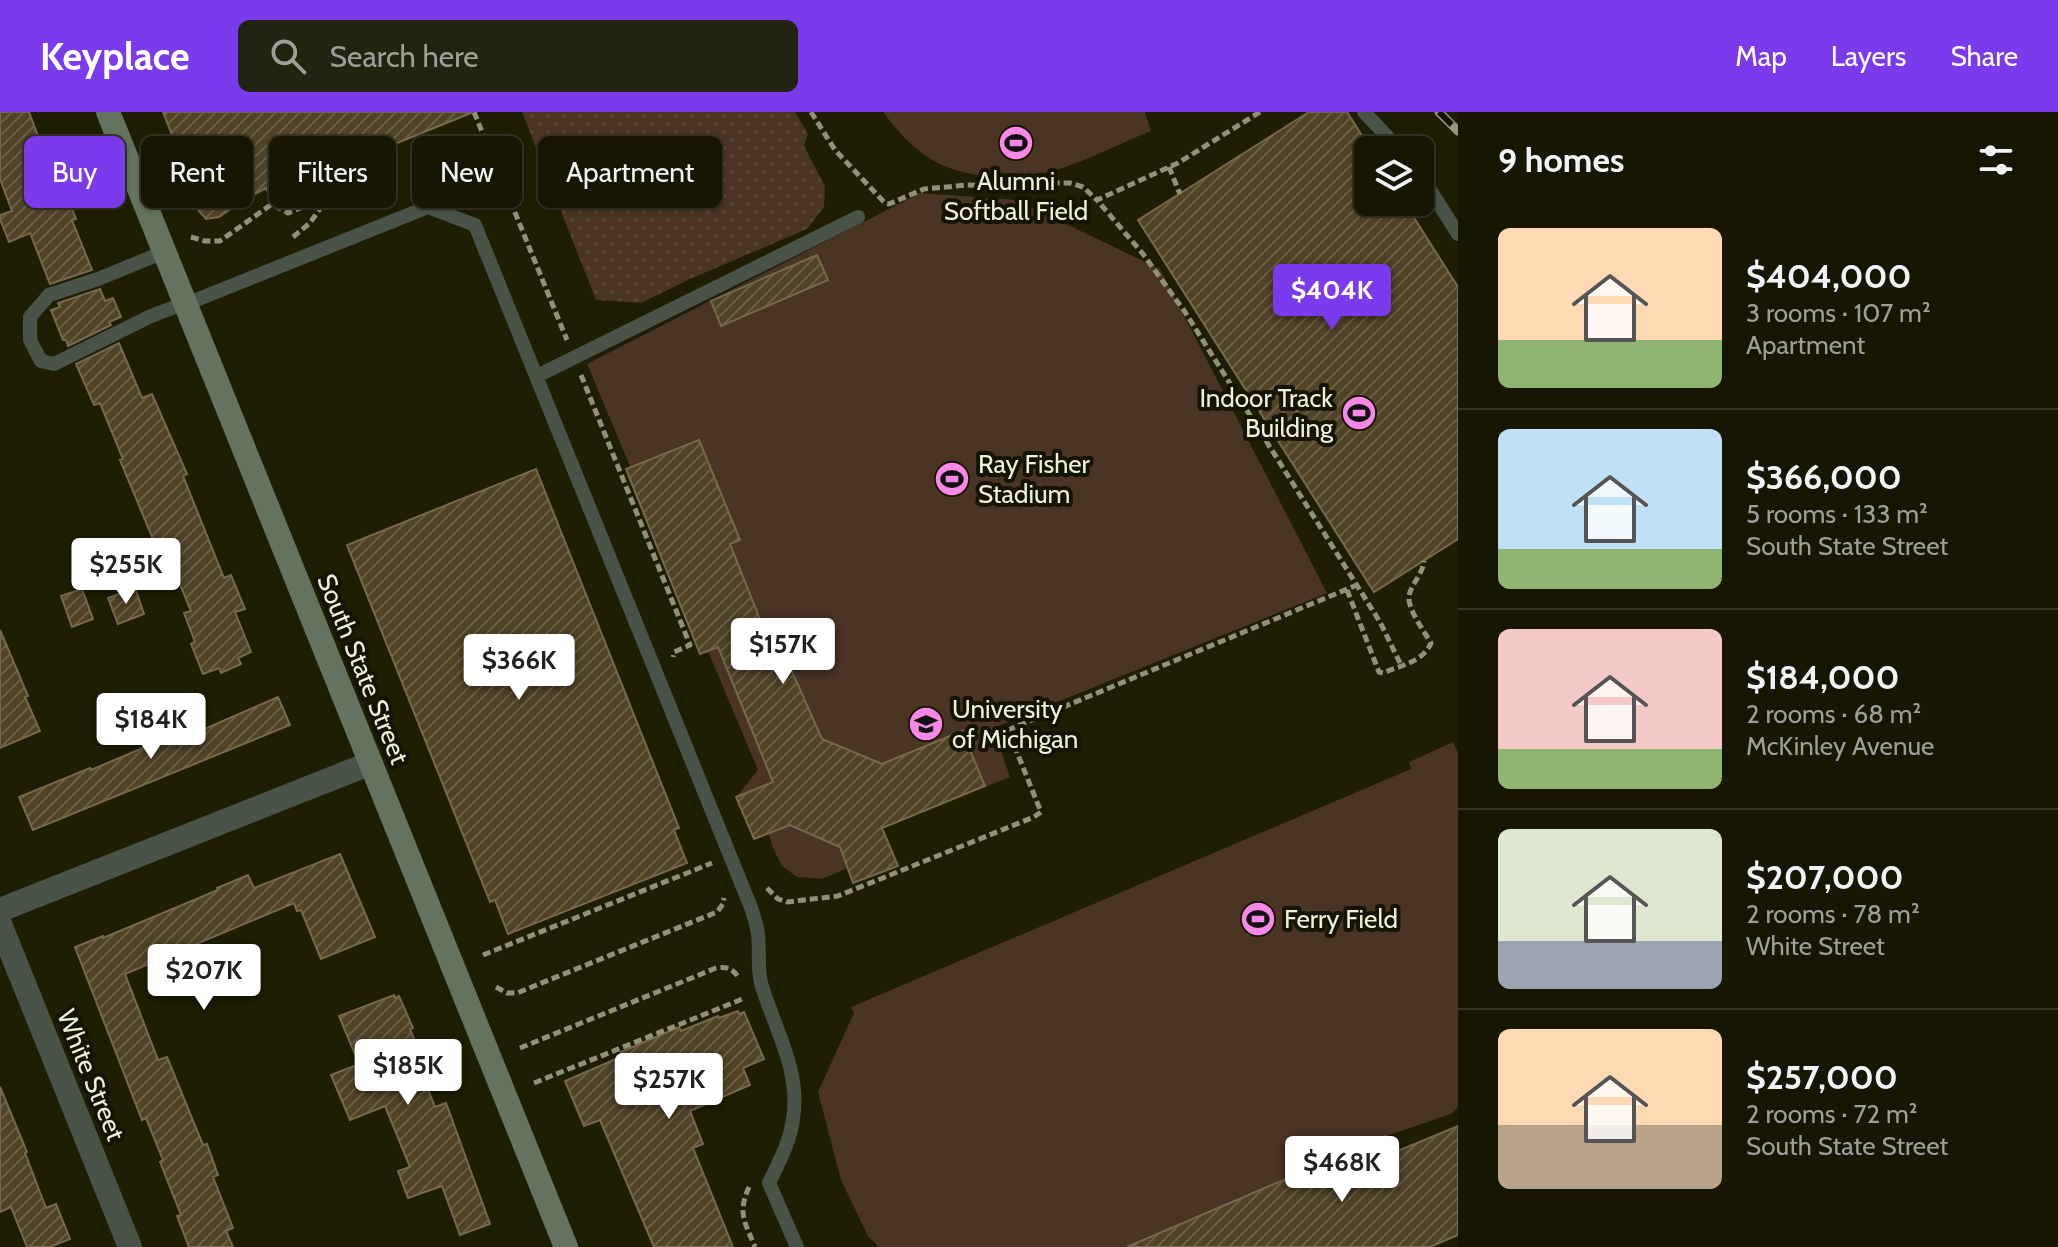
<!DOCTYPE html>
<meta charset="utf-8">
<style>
body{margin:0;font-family:Cabin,sans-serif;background:#232311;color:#f1f3f6;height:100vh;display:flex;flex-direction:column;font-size:30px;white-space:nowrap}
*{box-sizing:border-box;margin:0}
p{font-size:26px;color:#9e9f99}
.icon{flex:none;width:44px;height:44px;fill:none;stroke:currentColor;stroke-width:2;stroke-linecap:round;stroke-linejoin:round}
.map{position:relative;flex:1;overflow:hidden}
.details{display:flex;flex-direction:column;background:#161602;width:600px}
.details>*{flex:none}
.guide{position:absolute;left:24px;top:24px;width:760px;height:72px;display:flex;gap:16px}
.controls{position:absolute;left:1354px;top:24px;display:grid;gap:16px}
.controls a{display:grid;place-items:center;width:80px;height:80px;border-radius:12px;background:#161602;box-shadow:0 2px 6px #0004,0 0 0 2px #353524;font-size:40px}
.price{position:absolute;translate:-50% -68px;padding:0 18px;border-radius:8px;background:#fff;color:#222;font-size:26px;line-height:52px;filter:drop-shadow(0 2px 4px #0008)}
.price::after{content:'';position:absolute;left:50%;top:48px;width:24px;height:18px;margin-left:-12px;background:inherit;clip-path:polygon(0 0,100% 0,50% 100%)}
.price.current{background:#7c3aed;color:#fff}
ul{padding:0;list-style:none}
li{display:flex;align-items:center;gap:24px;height:200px;padding:0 40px}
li+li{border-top:2px solid #353524}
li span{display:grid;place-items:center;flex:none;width:224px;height:160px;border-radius:12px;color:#555}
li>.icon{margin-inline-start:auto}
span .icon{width:96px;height:96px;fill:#fffc;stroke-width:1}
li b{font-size:34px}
h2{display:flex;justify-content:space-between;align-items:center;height:96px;padding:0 40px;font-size:34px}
.tag{padding:0 28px;border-radius:12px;background:#161602;box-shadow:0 2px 6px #0004,0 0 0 2px #353524;font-size:28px;line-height:72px}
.tag.current{background:#7c3aed;color:#fff}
header{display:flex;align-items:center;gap:48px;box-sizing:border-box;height:112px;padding:0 40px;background:#7c3aed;color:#fff}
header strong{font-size:38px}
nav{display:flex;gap:44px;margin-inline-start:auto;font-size:28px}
.search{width:560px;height:72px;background:#232311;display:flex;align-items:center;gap:20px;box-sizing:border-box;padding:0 28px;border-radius:12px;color:#9e9f99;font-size:30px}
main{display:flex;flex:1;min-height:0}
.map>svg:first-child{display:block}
.grass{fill:url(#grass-dots)}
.pitch{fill:#4a3424}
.building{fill:url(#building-hatch);stroke:#78694c;stroke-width:2}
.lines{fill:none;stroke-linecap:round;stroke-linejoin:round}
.path{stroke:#90917a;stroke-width:5;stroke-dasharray:8 4;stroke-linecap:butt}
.service{stroke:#4a5347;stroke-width:14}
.minor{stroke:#4a5347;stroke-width:24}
.secondary{stroke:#647260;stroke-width:24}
.rail-casing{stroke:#93947e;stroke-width:9}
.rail{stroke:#151400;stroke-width:6;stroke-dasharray:18;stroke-linecap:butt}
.labels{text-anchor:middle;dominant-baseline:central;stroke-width:8;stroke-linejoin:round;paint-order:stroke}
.poi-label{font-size:26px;fill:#eef0de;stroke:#151400;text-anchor:start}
.street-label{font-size:26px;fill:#eef0de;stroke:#151400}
</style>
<header>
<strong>Keyplace</strong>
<div class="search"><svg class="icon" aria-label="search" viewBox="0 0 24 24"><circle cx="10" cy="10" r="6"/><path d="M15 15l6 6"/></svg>Search here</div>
<nav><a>Map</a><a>Layers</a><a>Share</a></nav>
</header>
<main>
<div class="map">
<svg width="1458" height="1135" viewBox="0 0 1458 1135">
<defs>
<pattern id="grass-dots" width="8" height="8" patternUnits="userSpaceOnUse" patternTransform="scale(2)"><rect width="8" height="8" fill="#4a3424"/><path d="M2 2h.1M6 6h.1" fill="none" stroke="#5c4839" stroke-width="1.8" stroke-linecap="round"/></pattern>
<pattern id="building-hatch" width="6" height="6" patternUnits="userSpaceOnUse" patternTransform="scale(2)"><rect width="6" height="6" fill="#514327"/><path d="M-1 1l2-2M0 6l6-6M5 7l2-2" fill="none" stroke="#6a5e46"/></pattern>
</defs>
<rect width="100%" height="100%" fill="#1e1e02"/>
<path class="grass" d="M522,0h273l13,22 -4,12 21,40 -1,21 -17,22 -117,50 -49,24 -45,-3z"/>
<path class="pitch" d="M883,0h262l6,19c-32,13 -65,30 -98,40 -39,11 -92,9 -127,-15 -16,-11 -31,-28 -43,-44z
M920,81l96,7 144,69 167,324 -334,135 17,49 -128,51 16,38 -45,17 -5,-15 -26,11 -25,-2 -15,-11 -10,-20 -3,-13 -15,6 -18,-42 22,-27 -171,-406z
M1453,630l5,11v354l-7,7 -65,22 -259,111h-248l-11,-11 -27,-56 -23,-88 36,-79 -3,-6 560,-238 -2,-7z"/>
<path class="building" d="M0,0h29l13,35 7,-3 11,26 -3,1 19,48 -4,1 20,50 -42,14 -20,-51 -21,9 -9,-23v-4l12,-4 -12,-32z
M163,0h308v1l-202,82 -3,-7 -24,13 -23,16 -13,2 -7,-8 -23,-66z
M1309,0h38l21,33v57h36l54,85v252l-84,53 -236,-372z
M817,143l11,25 -107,46 -10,-25z
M100,177l5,12 8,-3 8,19 -12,5 2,3 -43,21 -2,-6h-3l-12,-30 9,-3 -2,-4z
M119,231l23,55 10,-4 35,80 -4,2 41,102 7,-3 14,34 -10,3 16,40 -13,6 3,6 -20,9 -2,-5 -16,6 -12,-30 4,-2 -11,-29 7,-2 -21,-51 -11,5 -10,-25 4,-1 -33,-79 3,-1 -23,-56 -6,2 -18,-41z
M699,328l41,100 -10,4 47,118 9,-4 36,81 60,25 80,-33 23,55 -103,42 16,38 -45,17 -13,-36 -50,-22 -36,14 -18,-42 37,-15 -55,-135 -18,7 -74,-185z
M536,357l143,359 -5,2 13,33 -179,71 -13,-34 -5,2 -143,-357z
M135,476l9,26 -26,10 -10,-26z
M82,477l11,30 -21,8 -11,-31z
M0,518l28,66 -3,1 15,34 -40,17z
M278,585l12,28 -257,105 -14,-33 71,-29 1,2 66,-28 -9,-22 33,-14 12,28z
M340,742l35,83 -54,22 -20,-49 -4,1 -3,-8 -169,71 33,86 9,-3 36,88 4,-1 11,31 -5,2 20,51 -7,3 7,16h-44l-12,-31 4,-1 -21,-53 3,-2 -17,-42 -4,2 -67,-173 28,-11v2l115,-48 -1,-2 31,-13 6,13z
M394,883l1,3 4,-2 14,32 -3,1 14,35 -5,3 16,40 11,-4 44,121 -30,11 -18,-49 -34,12 -10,-27 12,-4 -25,-61 -35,14 -19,-45 28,-11 -20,-48z
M738,899l1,3 5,-2 20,47 -21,9 7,17 -60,26 13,33 -10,4 40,99h-79l-54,-127 -16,6 -19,-45 58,-25 -2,-4 58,-25 2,4 37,-15 1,2z
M0,975l27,65 -2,1 21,55 10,-4 14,35 -20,8h-23l-16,-40 -11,5z
M1458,1014v109l-28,12h-303l259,-111 7,17z"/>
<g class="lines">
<path class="path" d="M474,0l93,228
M811,0l24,38 50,53 4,1 35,-15 43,-4 48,1 42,-3h13l13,4 14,13
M1260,0l-82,51 -81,37 46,54 42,58 195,310 21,43
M1169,55l11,27
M438,77l62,-13
M323,93l11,4 2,-2 1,-8
M191,125l14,4h15l52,-37 16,9 40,-16 -9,-23
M293,125l17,-14 18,-26 33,7 22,-3
M581,263l109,270 -16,7 -1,5
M1347,478l32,82 4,1c18,-8 40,-11 48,-30 -6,-10 -24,-35 -22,-47 2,-12 14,-22 15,-35
M767,776l11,11 9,3 51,-6 196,-79 7,-5 -33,-82 349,-145
M483,843l229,-92
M496,875l11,6h10l200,-81 6,-8 1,-6
M520,936l196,-80c11,-2 17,1 23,10
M534,971l211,-85
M749,1075c-12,27 -4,35 6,60"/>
<path class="service" d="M1364,0l36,38
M1420,62l38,60
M164,140l-66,27 -49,16 -19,22v23l11,21 13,3 97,-48 34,-13
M186,192l242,-97 47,18 277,685c2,7 5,16 6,24 2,16 -1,32 3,49 13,45 40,87 32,136 -3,23 -14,43 -24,64l28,64
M537,264l321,-159"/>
<path class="minor" d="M0,798l371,-147
M0,812l130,323"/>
<path class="secondary" d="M108,0l458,1135"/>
<g class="rail-casing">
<path id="rail" d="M1439,0l19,19"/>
</g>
<use href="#rail" class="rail"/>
</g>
<defs>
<g id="stadium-disc" transform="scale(1.8)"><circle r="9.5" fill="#f987e8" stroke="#151400"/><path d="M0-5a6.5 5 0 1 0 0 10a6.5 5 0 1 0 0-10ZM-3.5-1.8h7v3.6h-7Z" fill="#111"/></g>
<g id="university-disc" transform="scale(1.8)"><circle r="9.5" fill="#f987e8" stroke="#151400"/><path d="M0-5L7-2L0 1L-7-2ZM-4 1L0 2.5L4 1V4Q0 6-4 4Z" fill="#111"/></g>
</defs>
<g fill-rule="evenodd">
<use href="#stadium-disc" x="1016" y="31"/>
<use href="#stadium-disc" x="1359" y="301"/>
<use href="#stadium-disc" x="952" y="367"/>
<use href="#university-disc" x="926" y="612"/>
<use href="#stadium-disc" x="1258" y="807"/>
</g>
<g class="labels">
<g class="poi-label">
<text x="1016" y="69" text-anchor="middle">Alumni<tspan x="1016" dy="30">Softball Field</tspan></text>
<text x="1333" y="286" text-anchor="end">Indoor Track<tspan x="1333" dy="30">Building</tspan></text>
<text x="978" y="352">Ray Fisher<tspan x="978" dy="30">Stadium</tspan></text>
<text x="952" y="597">University<tspan x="952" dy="30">of Michigan</tspan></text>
<text x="1284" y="807">Ferry Field</text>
</g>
<g class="street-label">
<text transform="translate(363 557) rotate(68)">South State Street</text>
<text transform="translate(91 963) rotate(68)">White Street</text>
</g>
</g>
</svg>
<div class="controls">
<a><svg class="icon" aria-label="layers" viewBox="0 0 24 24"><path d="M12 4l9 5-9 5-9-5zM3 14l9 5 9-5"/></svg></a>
</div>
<b class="price current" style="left:1332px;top:220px">$404K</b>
<b class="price" style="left:126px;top:494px">$255K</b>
<b class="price" style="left:783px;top:574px">$157K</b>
<b class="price" style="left:519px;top:590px">$366K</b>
<b class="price" style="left:151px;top:649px">$184K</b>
<b class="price" style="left:204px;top:900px">$207K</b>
<b class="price" style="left:408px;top:995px">$185K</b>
<b class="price" style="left:669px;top:1009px">$257K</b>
<b class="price" style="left:1342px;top:1092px">$468K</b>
<div class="guide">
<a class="tag current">Buy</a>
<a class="tag">Rent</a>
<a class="tag">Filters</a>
<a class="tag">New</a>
<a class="tag">Apartment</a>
</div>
</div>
<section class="details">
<h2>9 homes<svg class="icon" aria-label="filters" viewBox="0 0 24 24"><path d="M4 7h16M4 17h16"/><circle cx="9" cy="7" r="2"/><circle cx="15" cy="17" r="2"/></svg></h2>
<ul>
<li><span style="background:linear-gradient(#ffd9b3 70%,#8fb573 0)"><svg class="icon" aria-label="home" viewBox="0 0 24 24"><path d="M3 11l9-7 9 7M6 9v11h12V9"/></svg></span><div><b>$404,000</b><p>3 rooms · 107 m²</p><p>Apartment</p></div></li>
<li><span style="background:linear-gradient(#bfe0f5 75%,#8fb573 0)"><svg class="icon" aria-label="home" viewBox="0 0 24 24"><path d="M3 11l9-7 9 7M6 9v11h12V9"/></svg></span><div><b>$366,000</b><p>5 rooms · 133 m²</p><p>South State Street</p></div></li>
<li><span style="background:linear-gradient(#f6c9c9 75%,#8fb573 0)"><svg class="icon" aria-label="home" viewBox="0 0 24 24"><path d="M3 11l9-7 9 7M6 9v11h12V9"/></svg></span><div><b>$184,000</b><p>2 rooms · 68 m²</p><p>McKinley Avenue</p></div></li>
<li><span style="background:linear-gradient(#dfe7d0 70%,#9aa5b1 0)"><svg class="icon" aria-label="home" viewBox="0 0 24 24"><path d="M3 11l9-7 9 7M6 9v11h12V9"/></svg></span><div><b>$207,000</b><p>2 rooms · 78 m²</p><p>White Street</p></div></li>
<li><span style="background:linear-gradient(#ffd9b3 60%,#b9a48a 0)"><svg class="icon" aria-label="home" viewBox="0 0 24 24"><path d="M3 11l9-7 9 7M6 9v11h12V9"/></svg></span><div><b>$257,000</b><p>2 rooms · 72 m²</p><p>South State Street</p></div></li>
</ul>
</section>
</main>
